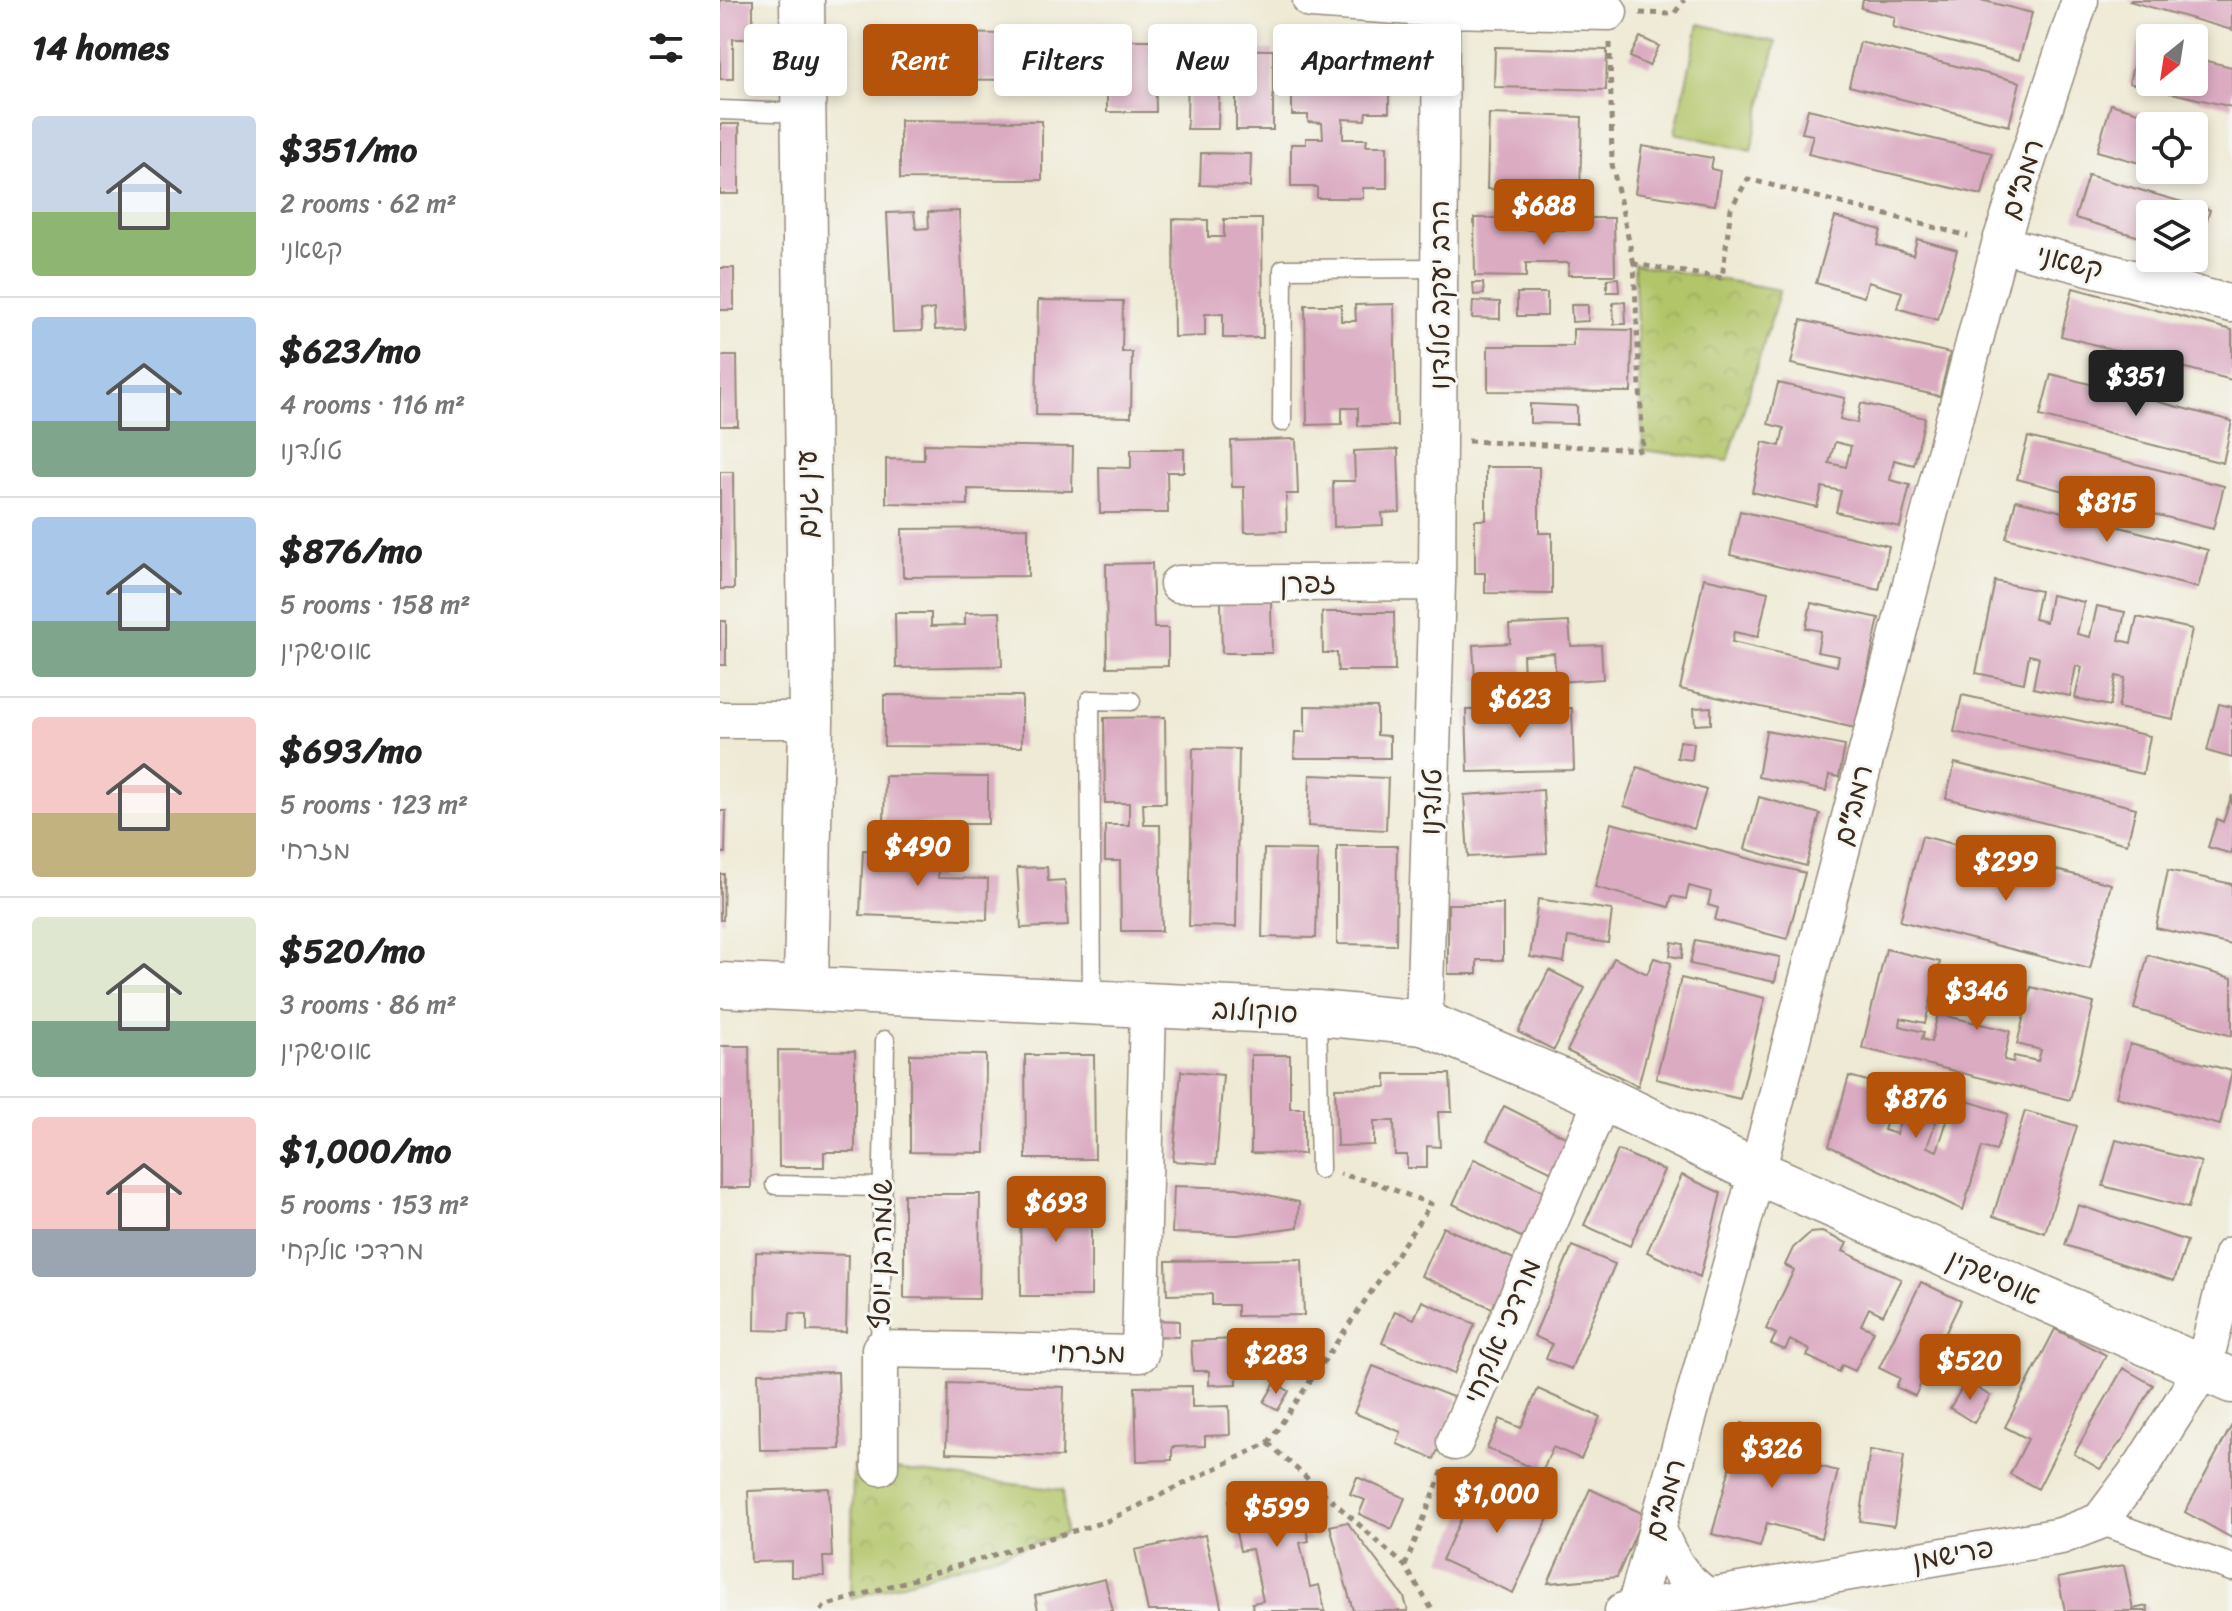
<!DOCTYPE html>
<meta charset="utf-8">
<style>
body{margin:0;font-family:Sriracha,"Playpen Sans Hebrew",sans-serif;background:#f6f6f6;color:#222;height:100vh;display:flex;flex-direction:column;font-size:30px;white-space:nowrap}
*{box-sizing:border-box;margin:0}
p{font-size:26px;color:#767676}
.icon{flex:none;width:44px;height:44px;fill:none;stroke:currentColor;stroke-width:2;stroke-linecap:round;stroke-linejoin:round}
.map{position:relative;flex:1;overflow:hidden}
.panel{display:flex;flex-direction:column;background:#fff;width:720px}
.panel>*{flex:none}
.banner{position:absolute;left:24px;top:24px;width:760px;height:72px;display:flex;gap:16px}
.needle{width:52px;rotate:210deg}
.controls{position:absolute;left:1416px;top:24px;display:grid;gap:16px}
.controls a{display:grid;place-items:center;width:72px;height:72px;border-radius:8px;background:#fff;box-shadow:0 4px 12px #0003;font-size:40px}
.price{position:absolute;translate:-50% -68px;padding:0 18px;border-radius:8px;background:#b45309;color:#fff;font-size:26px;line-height:52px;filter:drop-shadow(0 2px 4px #0008)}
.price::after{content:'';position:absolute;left:50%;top:48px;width:24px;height:18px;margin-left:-12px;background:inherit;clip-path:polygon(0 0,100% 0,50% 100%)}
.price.on{background:#222;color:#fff}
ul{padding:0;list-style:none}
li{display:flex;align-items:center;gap:24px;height:200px;padding:0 32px}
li+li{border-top:2px solid #e0e0e0}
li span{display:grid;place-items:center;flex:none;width:224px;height:160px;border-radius:8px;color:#555}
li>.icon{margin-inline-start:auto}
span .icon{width:96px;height:96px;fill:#fffc;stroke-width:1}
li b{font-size:34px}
h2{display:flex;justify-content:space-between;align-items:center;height:96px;padding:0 32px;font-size:34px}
.tag{padding:0 28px;border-radius:8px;background:#fff;box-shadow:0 4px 12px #0003;font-size:28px;line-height:72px}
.tag.on{background:#b45309;color:#fff}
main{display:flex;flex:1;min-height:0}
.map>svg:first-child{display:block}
.grass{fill:#b2c569;stroke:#767844;stroke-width:2}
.park{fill:url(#park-crowns);stroke:#767844;stroke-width:2}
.building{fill:#dbabc2;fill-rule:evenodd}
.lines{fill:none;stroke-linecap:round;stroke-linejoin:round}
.service-casing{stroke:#958a7a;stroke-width:21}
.pedestrian-casing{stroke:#958a7a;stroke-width:29}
.minor-casing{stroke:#958a7a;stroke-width:39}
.tertiary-casing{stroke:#958a7a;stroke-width:47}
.path{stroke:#958a7a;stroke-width:5;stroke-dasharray:6 6;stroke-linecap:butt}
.service{stroke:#fff;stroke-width:18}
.pedestrian{stroke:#fff;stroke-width:26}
.minor{stroke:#fff;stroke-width:36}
.tertiary{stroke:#fff;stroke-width:44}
.labels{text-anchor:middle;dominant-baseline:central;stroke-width:6;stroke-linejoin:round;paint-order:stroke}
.street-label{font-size:28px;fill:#3b2a1e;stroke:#f6f6f2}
</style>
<main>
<section class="panel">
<h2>14 homes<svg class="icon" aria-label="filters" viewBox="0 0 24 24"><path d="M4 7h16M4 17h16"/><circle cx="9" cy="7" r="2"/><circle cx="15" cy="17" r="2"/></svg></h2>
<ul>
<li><span style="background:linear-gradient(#c9d6e8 60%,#8fb573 0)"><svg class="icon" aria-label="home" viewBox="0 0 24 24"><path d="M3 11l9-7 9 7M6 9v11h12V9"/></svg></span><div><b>$351/mo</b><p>2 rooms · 62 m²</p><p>קשאני</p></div></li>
<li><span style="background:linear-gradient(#a9c7e8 65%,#7fa58c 0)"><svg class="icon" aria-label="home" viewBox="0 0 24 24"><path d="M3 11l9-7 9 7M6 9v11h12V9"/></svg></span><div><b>$623/mo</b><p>4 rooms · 116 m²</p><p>טולדנו</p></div></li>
<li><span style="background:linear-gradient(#a9c7e8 65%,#7fa58c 0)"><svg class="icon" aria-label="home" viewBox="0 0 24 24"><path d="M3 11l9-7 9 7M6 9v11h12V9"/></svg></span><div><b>$876/mo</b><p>5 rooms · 158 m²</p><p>אוסישקין</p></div></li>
<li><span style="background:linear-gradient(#f6c9c9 60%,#c2b280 0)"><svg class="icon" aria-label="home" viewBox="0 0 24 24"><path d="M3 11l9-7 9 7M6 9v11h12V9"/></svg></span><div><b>$693/mo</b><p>5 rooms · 123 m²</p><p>מזרחי</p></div></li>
<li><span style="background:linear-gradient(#dfe7d0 65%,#7fa58c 0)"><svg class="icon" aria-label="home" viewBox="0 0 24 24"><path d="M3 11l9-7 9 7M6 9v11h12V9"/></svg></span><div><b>$520/mo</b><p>3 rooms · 86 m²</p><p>אוסישקין</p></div></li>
<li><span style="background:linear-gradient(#f6c9c9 70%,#9aa5b1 0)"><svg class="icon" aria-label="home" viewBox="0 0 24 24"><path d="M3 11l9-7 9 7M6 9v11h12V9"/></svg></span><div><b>$1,000/mo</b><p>5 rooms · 153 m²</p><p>מרדכי אלקחי</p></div></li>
</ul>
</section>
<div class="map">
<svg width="1512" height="1611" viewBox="0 0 1512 1611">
<defs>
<pattern id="park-crowns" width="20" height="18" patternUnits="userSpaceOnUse" patternTransform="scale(2)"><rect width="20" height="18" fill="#b2c569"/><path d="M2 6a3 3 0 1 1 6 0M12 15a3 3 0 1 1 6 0" fill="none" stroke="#9aa95b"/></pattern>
</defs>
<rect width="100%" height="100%" fill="#f6f6f2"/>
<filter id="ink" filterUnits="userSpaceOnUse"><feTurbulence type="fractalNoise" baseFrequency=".0125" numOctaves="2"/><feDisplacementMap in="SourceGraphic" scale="16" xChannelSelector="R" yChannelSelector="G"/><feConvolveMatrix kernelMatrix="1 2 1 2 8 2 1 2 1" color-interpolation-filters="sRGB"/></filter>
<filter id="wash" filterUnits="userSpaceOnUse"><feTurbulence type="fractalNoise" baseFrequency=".006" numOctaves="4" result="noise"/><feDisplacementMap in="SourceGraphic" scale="32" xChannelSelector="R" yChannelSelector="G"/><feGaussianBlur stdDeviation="1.8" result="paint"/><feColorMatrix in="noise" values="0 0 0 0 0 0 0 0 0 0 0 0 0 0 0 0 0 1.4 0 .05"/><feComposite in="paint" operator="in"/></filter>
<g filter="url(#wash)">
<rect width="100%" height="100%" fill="#efead5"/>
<path class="grass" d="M979,24l77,18 -25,109 -76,-18z"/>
<path class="park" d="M914,264l146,26 -52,171 -85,-11z
M133,1465l210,25 2,44 -214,65z"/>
<g id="blocks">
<path class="building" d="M0,0h33v39h-20v40h-13z
M1143,0h118l51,13 -13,47 -126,-33 2,-10 -34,-9z
M1512,0v30l-103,-29 1,-1z
M179,33l126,1v46l-127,-1z
M920,37l19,9 -10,20 -19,-9z
M372,40h63l1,72h-49v-32h-14z
M1140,42l160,40 -11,44 -160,-40z
M1418,44l12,3v35h44v-24l38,9v40l-103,-24z
M775,47l112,3 -1,40 -112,-3z
M468,49l85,1v80h-37v-40h-17l-1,39h-31z
M601,65l43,1v7h25v39h-23l-1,8 -22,-1v20h24l-1,7h21v42h-24v10h-46v-11h-26v-43h15v-6h17l-1,-15 -14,-1v-7h-16v-40h29z
M1391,104l71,21v1h-32v40l-53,-15z
M1088,109l184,44 -10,42 -174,-41 5,-19 -11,-2z
M769,114l93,3 -2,75 -93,-3z
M180,120l142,1v59l-142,-1z
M0,124h19v70h-19z
M922,146l71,12 -2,11 9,2 -5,34 -80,-12z
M481,153l50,1 -1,33 -50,-2z
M1368,175l122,35 -13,43 -3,-1v-38h-44v26l-75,-22z
M239,211l6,118 -30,1 -1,-21 -13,2 1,20 -29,1 -6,-119 27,-1 2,17 13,-1 -1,-16z
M1115,217l46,13 -4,15 36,10 4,-16 40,11 -19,70 -41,-12 5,-16 -34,-10 -4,15 -48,-14z
M754,218h49v12h44v-12h47l1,57h-47l1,-12h-43v14l-51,-1z
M453,219l35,1v17h16v-18h38l1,119h-40v-24h-18v22l-31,1z
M0,268h14v42h-14z
M898,278l1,14h-12v-13z
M753,283h10l1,11 -10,1z
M1353,288l159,42v50l-171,-44z
M797,293h30v23h-30z
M318,300l85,1 -1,51h10l-1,65 -95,-2z
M753,301l27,1v17l-28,-1z
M905,302l1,22h-12l-1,-21z
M674,304l3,122h-39v-18h-16v16l-35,1 -2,-120h36v16h15l-1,-16z
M851,305h17v16l-16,1z
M1081,320l149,33 -10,43 -149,-32z
M853,329l59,1 -1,62 -143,-1v-45h85z
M0,356h17l1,70h-18z
M1331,374l181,47 -9,42 -183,-47z
M1058,383l67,15 -5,21 17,4 4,-20 64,15 -11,47 -20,-5 -4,20 20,5 -10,42 -64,-15 5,-21 -19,-4 -5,20 -65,-15 11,-50 17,4 4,-18 -16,-4zM1115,442l16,4 -5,21 -17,-4z
M810,404l47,2v18l-47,-1z
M1308,437l196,49 -11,43 -196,-50z
M576,439l2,55h-12l1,37 -42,1 -1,-45h-12l-1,-46z
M204,444l149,3 -1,44 -104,-2v16l-82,-2v-44l38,1z
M411,449h53v23h-17l1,41h-68l-1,-46 32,1z
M678,449l2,63 -18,1 1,12 -49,2 -1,-46h22l-1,-30z
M766,467h53v66h13v61l-67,-1v-20h-10v-53h11z
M0,472h13l1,117h-14z
M1296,500l192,50 -10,38 -192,-50z
M1020,511l149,35 -10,44 -149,-35z
M308,528v48l-125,1 -1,-48z
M432,563l2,65h14v38l-61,1 -1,-103z
M984,578l64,14 -10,45 -24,-5 -2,10 105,24 2,-10 -22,-4 4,-21 -15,-3 5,-25 68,15 -24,110 -175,-39z
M1275,581l45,10 -6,28 12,3 5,-27 33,7 -7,32 13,3 7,-31 28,6 -6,28 12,3 6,-26 55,12 -19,90 -55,-11 7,-30 -9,-2 -6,30 -35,-8 7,-31 -6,-1 -6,30 -37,-8 6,-31 -10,-2 -5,28 -48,-10z
M501,602h50l1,51h-50z
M280,612l2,54 -106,2 -1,-55h36v13l34,-1v-12z
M602,612h72l1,59h-57l-1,-18h-14z
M0,621h6v44h-6z
M849,622l2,24 30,-1 2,34 -47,3 -2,-29 -31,2 1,22 -49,3 -2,-35 37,-2 -1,-18z
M164,695l138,1v51l-138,-1z
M1242,695l188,41 -7,38 -189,-42z
M1499,704l13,3v51l-25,-7z
M585,706l72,1v28l13,1v22h-96l1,-26h10z
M991,707v17l-16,1 -1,-17z
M852,708l2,62 -106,2 -2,-62z
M445,717l1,86h-23l1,22h16l2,106h-41l-1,-70h-15v-36h24v-22h-24l-1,-85z
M1046,731l79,15 -6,31 -10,-2 -3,16 -68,-14z
M960,741l14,2 -2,17 -15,-2z
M473,748l46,1 -3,178 -47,-1z
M1235,763l181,45 -9,36 -181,-46z
M917,767l69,23 -12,39 -70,-23z
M590,775l78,3 -2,52 -78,-4z
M165,776l103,1v47h-104z
M823,790l4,63 -79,4 -4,-62z
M1512,795v59l-24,-7 9,-28 6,3z
M1039,797l61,17 -14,52 -61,-17z
M0,811h6l-1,42h-5z
M891,823l194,50 -18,66 -72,-19 3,-12 -10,-3 3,-13 -22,-6 -3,13 -14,-3 -3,11 -74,-20z
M1202,836l189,48 -21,85 -190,-48z
M617,846h60l-1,99 -59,-1z
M544,849l54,1 -2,88 -54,-1z
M143,850l75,3v25l50,1 -1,41 -127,-5z
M327,867l1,14 17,-1 3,46 -47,2 -4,-60z
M1448,870l64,14v61l-76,-17z
M0,874h4l-1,46h-3z
M818,899l74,11 -4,33 -40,-6 -4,25 -34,-5z
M728,904h55v56h-26v14h-29z
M975,940l85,17 -5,25 -85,-18z
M952,942l11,2 -1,14 -12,-2z
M1166,949l54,13 -15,61 -24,-5 -1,8 24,6 -2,7 9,3 7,-28 72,17 -6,29 9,2 1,-6 24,5 3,-11 -24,-6 14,-57 63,16 -24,97 -208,-52z
M1428,955l84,23v58l-98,-27z
M894,958l33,16 7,-16 17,5 -33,123 -71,-35z
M829,970l36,18 -31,62 -36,-18z
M961,978l84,20 -25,101 -84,-20z
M1410,1044l102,27 -12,54 -104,-28z
M0,1046h29l2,142h-31z
M58,1050l77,1v101h-31v15h-45z
M190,1054l76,1 -1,98 -75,-1z
M305,1055h69l1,104h-69z
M531,1055h39v53h14v46l-53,-1z
M461,1071l42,4 -7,89 -43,-3z
M666,1074h64l2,38h-14l2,35 -13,-1v22h-20v-13h-12l-1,-34h-20v24l-37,1 -2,-58 51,-1z
M1129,1076l48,13 -13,41 12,4 9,-25 32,10 -10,28 10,4 18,-54 53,17 -12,37 -14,-4 -19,63 -134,-64z
M784,1106l67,34 -17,33 -67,-33z
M1305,1111l52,15 -32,107 -52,-17z
M1396,1140l85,22 -13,46 -85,-22z
M898,1150l46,20 -34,76 -46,-21z
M754,1159l75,35 -22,46 -74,-36z
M962,1175l39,18 -21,84 -53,-25z
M454,1186l63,2 62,14 -1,25 -61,8 -65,-2z
M300,1192h71v104h-70z
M184,1194h76l-1,105 -75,-1z
M1358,1205l109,36 -13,40 -109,-36z
M723,1227l73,33 -22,49 -73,-33z
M1102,1232l25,11 -4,8 58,28 -18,36 -14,-7 -8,17 13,6 -19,40 -13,-6 -3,7 -32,-16 3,-6 -20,-10 -5,10 -14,-6 5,-10 -10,-5 28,-59 -9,-5 8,-17 17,-15z
M852,1246l43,18 -44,105 -25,-10 6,-15 -18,-8z
M36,1252l92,3 -2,77 -39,-1v-17l-17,-1 -1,18 -34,-1z
M582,1259l2,56 -67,1v-11h-25v-11l-45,1 -1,-34z
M1201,1282l40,19 -46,95 -19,-9 4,-9 -21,-10z
M702,1301l53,23 -21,50 -72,-31 13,-32 19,8z
M433,1320l26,1v16l-27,-1z
M1335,1329l51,26 -68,134 -28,-15 18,-35 -23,-12z
M515,1339l2,45 -28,1v-14h-16l-2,-30z
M653,1366l85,33 -24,60 -37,-15 4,-12 -47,-19z
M1403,1368l30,17 -28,51 -25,33 -26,-15z
M118,1372l2,77 -80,1 -2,-77z
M1246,1381l24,15 -16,27 -24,-15z
M228,1383l116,4 -2,70 -116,-4z
M555,1383l14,8 -11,19 -14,-8z
M472,1386v21l37,-1 1,29 -25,1v10l-33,1v13l-35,1 -2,-74z
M818,1389l62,28 -19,42 -28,-12 -11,25 -55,-24 13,-29 21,9z
M1022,1423l52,14 -6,21 50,13 -17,67 -54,-15 -7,24 -48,-13z
M1512,1425v113l-47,-26z
M1150,1450l34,5 -10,71 -34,-5z
M761,1476l71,34 -39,83 -71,-33z
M637,1477l48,21 -13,31 -33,-15 6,-14 -15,-6z
M576,1486l13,55 -9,2 10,44 9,-2 6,26h-72l-1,-8 11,-2 -11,-52 -12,2 -11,-51z
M109,1488l3,69h-9l1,19 -33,1v-16l-40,1 -3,-71z
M870,1489l54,25 -27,63 -69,6z
M627,1522l57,75 4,14h-55l-23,-85z
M485,1535l17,76h-74l-13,-61z
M1404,1565l9,44 14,-3 1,5h-83l-7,-33z
M385,1579l8,32h-75l-3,-15z"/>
</g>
</g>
<g filter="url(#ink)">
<use href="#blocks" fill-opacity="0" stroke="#958a7a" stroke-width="2"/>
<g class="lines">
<g class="service-casing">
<path id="service" d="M0,110l83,3
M562,422l1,-153 155,-1
M372,1003l-2,-303 41,1
M597,1013l3,156
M55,1185l107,2
M160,1349l5,-309"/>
</g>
<g class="pedestrian-casing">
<path id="pedestrian" d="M1380,1521l132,47"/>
</g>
<g class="minor-casing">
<path id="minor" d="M591,0l130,9 168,3
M1280,244l232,60
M458,584l259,-2
M0,720h91
M704,1023l13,-441 4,-573
M735,1442l148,-344
M160,1467v-118l260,5 8,-348
M937,1527c12,30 23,51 50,69
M903,1611l438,-75 39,-15 43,-57 60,-95 29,-114
M914,1611l123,-439 243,-928 80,-244"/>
</g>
<g class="tertiary-casing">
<path id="tertiary" d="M82,0l9,720 -5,268
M0,985l597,28 107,10 179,75 154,74 475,209"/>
</g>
<path class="path" d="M920,13l34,1 10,-14
M890,43l2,121 22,100
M748,441l175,9 -9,-186 88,14 9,-70 17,-29 220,57
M548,1443l137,123 28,45
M685,1566l38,-96
M101,1611l3,-5 283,-85 161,-78 163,-239 -55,-21 -36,-9"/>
<use href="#service" class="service"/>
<use href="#pedestrian" class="pedestrian"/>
<use href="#minor" class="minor"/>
<use href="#tertiary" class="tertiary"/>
</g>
</g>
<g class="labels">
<g class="street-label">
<text transform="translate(1302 179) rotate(-72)">רמב"ם</text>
<text transform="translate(1350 262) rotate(14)">קשאני</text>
<text transform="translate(719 295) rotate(-90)">הרב יעקב טולדנו</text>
<text transform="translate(87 494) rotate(-91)">עין גנים</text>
<text transform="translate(588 583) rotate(-1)">זפרן</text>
<text transform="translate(711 802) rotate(-88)">טולדנו</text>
<text transform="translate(1133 805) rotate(-75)">רמב"ם</text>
<text transform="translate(535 1011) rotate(3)">סוקולוב</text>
<text transform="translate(161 1254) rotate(-89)">שלמה בן יוסף</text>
<text transform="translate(1274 1277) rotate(24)">אוסישקין</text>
<text transform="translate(782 1331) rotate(-67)">מרדכי אלקחי</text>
<text transform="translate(368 1353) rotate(1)">מזרחי</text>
<text transform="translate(945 1499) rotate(-74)">רמב"ם</text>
<text transform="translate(1233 1554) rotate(-10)">פרישמן</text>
</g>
</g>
</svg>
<div class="controls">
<a><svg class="needle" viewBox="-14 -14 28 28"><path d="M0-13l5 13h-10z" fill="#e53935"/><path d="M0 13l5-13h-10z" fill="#767676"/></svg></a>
<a><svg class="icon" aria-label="locate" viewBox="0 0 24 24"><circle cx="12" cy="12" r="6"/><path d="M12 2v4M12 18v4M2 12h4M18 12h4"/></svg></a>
<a><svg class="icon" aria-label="layers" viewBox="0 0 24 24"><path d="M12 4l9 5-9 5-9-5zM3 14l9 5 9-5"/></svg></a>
</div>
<b class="price" style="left:824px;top:247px">$688</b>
<b class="price on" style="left:1416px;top:418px">$351</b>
<b class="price" style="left:1387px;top:544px">$815</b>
<b class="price" style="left:800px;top:740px">$623</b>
<b class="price" style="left:198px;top:888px">$490</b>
<b class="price" style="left:1286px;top:903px">$299</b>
<b class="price" style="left:1257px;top:1032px">$346</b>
<b class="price" style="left:1196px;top:1140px">$876</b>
<b class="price" style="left:336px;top:1244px">$693</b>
<b class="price" style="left:556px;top:1396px">$283</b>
<b class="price" style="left:1250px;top:1402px">$520</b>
<b class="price" style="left:1052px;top:1490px">$326</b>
<b class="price" style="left:777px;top:1535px">$1,000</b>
<b class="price" style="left:557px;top:1549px">$599</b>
<div class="banner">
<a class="tag">Buy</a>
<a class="tag on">Rent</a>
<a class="tag">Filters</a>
<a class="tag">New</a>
<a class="tag">Apartment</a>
</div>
</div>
</main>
